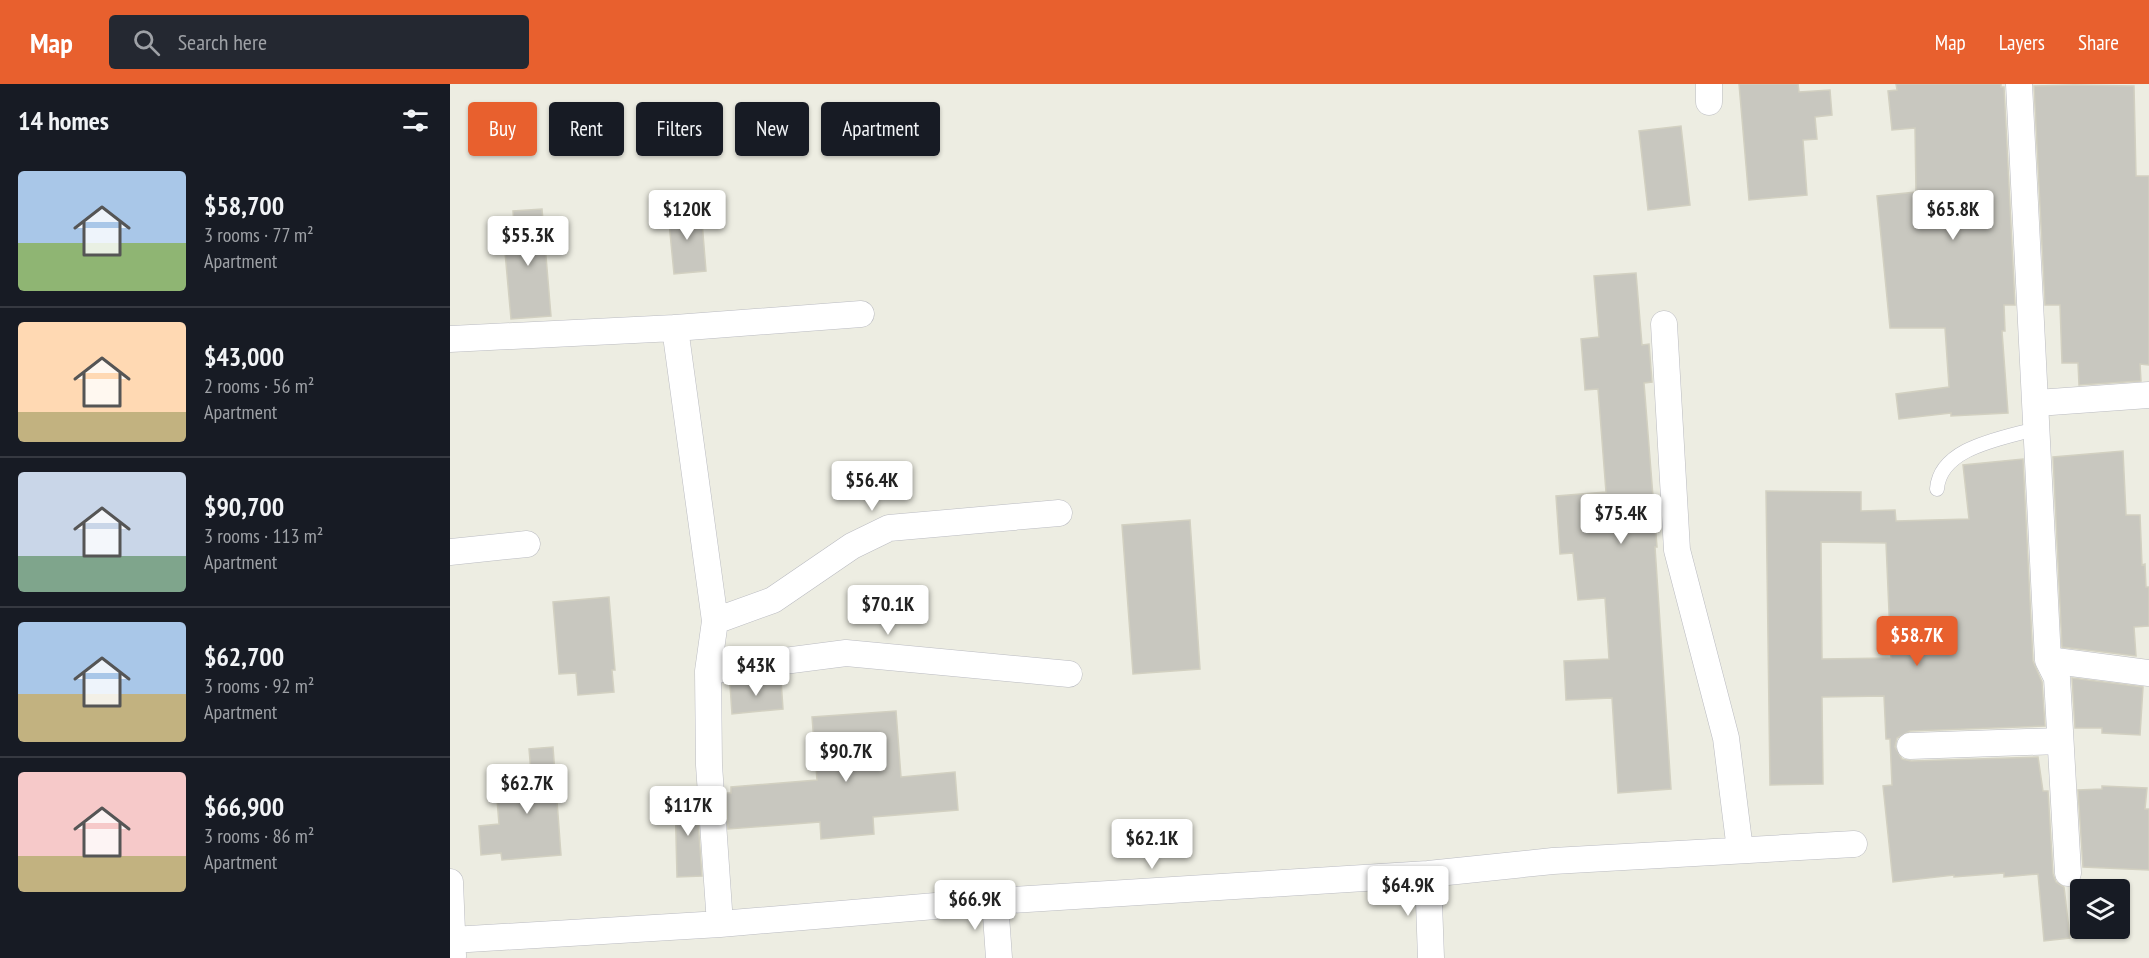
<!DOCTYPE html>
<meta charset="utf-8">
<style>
body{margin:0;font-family:"PT Sans Narrow",sans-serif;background:#242831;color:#f1f3f6;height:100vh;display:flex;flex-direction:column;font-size:22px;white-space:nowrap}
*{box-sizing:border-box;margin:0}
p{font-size:20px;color:#9ea1a6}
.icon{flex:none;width:33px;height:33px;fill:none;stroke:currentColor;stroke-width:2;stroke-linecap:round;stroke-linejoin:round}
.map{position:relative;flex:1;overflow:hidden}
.panel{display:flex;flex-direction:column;background:#171b24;width:450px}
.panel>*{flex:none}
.guide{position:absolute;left:18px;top:18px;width:570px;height:54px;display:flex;gap:12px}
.buttons{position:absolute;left:1620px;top:795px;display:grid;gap:12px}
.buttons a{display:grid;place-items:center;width:60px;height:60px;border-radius:6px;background:#171b24;box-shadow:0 2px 4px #0004;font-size:30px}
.price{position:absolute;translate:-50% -51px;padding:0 14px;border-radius:6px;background:#fff;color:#222;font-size:20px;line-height:39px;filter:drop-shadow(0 2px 3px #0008)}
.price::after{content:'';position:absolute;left:50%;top:36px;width:18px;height:14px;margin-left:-9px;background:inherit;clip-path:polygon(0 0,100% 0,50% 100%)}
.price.selected{background:#e8602e;color:#fff}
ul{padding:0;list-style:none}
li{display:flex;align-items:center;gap:18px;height:150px;padding:0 18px}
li+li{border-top:2px solid #363941}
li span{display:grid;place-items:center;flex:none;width:168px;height:120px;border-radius:6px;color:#555}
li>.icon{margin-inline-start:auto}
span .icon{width:72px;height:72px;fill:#fffc;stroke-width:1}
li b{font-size:26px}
h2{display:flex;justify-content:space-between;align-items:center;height:72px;padding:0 18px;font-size:26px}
.pill{padding:0 21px;border-radius:6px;background:#171b24;box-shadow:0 2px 4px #0004;font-size:21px;line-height:54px}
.pill.selected{background:#e8602e;color:#fff}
header{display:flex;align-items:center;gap:36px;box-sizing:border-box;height:84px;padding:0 30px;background:#e8602e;color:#fff}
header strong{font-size:28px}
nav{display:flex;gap:33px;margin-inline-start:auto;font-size:21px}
.search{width:420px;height:54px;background:#242831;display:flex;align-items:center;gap:15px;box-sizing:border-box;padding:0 21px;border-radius:6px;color:#9ea1a6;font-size:22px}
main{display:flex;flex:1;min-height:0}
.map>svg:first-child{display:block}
.building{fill:#c8c7bf;stroke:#d2d0c1;stroke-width:1.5;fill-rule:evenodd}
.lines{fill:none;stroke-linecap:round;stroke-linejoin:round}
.service-casing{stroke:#babbc1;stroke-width:15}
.minor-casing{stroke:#babbc1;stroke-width:27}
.service{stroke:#fff;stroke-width:14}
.minor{stroke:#fff;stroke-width:26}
</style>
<header>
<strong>Map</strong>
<div class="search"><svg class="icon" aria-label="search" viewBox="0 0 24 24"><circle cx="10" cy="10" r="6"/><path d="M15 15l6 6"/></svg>Search here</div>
<nav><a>Map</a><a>Layers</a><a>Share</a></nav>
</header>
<main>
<section class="panel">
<h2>14 homes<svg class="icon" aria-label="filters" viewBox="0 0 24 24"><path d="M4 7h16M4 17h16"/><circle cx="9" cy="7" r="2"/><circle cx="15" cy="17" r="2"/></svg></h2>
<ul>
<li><span style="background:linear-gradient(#a9c7e8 60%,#8fb573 0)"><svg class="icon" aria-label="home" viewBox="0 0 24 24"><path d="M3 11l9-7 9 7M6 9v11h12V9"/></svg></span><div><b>$58,700</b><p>3 rooms · 77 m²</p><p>Apartment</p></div></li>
<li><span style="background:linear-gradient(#ffd9b3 75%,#c2b280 0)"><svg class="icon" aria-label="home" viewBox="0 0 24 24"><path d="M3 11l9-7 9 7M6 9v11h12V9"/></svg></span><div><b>$43,000</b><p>2 rooms · 56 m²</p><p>Apartment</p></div></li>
<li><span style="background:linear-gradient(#c9d6e8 70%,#7fa58c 0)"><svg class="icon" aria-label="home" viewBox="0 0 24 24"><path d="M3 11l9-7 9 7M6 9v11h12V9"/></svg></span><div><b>$90,700</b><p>3 rooms · 113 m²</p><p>Apartment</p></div></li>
<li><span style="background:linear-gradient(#a9c7e8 60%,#c2b280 0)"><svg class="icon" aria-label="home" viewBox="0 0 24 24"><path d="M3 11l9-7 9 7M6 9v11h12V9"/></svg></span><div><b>$62,700</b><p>3 rooms · 92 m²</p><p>Apartment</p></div></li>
<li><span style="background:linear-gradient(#f6c9c9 70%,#c2b280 0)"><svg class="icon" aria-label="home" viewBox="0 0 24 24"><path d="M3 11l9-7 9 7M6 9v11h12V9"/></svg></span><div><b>$66,900</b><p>3 rooms · 86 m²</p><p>Apartment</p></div></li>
</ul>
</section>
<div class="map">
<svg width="1699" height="874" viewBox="0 0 1699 874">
<rect width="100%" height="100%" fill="#edede2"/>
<path class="building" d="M1289,0h59l1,8 31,-2 2,25 -17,2 2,22 -14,1 4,55 -58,5z
M1446,0h105v3h3l11,218h-11l1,26h-3l6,82 -57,3v-3l-52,6 -3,-25 53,-7 -4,-59h-55l-13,-132 39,-4 -1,-64 -23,2 -4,-39 9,-1z
M1624,1l60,1 2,90h13v189l-9,-1 1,17 -62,4 -1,-22h-16l-2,-58h-15l-11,-219z
M1231,42l9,79 -42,5 -9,-79z
M92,125l9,107 -40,3 -7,-78 11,-1 -2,-29z
M251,125l5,62 -32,3 -6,-62z
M1186,189l6,72 7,-1 3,38 -8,1 13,164h-2l16,242 -53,4 -6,-95 -46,2 -2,-39 45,-2 -4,-61 -27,2 -5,-47 -13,1 -4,-58 50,-4 -8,-103 -13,1 -4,-51 18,-2 -5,-61z
M1673,367l3,64h14l2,50 3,-1 1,23h3v39l-15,1 2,29 -74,-9 -9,-190z
M1573,375l10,202 9,21 3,44 -135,5 -13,7 -2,9 7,12 9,2 127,-4 5,34h5l5,83 3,8 8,5 6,51 -26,3 -6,-67 -34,3v-4l-50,4v-2l-61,7 -10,-96 9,-1 -2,-46h-4l-2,-43 -62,1 1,87 -53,1 -4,-294 95,1v19l34,-1 1,11 73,-2 -6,-54zM1371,458l65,1 5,115 -69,1z
M740,436l10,149 -67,5 -11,-149z
M159,513l6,73h-3l2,22 -36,3 -2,-22 -17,1 -6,-72z
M1622,594l71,9 -3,48 -38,-2v-5h-27z
M331,596l2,29 -51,5 -2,-29z
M446,627l5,66 54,-5 3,38 -85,7 1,17 -53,5 -1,-17 -92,7 -2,-36h5v-6l86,-7 -5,-63z
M103,663l8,108 -59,5 -1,-7 -20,2 -2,-29 20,-2 -3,-37 36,-3 -3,-35z
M1652,702l45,2 -2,21h4v61l-66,-3 -5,-77 24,-1z
M246,710l6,82 -25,1 -2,-82z"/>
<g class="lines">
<g class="service-casing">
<path id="service" d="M1487,405c3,-43 69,-51 101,-61"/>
</g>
<g class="minor-casing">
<path id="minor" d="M1259,0v18
M1569,0l29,576 9,18 11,195
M1214,240l13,226 49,188 14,112
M225,244l40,293 -7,50 1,94 11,159
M0,255l225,-11 186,-14
M1587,319l112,-8
M0,468l77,-8
M265,537l58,-21 79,-54 37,-18 170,-15
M1598,576l101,13
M258,587l138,-18 223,21
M1460,662l149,-5
M978,790l3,84
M0,798l3,74
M545,817l4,57
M2,856l268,-16 275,-23 433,-27 125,-13 301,-17"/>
</g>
<use href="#service" class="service"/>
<use href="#minor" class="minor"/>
</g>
</svg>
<div class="buttons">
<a><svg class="icon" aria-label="layers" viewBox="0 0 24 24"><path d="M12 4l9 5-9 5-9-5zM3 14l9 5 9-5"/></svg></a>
</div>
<b class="price" style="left:237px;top:157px">$120K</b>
<b class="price" style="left:1503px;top:157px">$65.8K</b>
<b class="price" style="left:78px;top:183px">$55.3K</b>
<b class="price" style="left:422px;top:428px">$56.4K</b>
<b class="price" style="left:1171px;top:461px">$75.4K</b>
<b class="price" style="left:438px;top:552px">$70.1K</b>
<b class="price selected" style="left:1467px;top:583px">$58.7K</b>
<b class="price" style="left:306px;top:613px">$43K</b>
<b class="price" style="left:396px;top:699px">$90.7K</b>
<b class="price" style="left:77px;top:731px">$62.7K</b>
<b class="price" style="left:238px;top:753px">$117K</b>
<b class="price" style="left:702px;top:786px">$62.1K</b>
<b class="price" style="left:958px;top:833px">$64.9K</b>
<b class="price" style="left:525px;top:847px">$66.9K</b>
<div class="guide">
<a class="pill selected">Buy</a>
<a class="pill">Rent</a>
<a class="pill">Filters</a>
<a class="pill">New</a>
<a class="pill">Apartment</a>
</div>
</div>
</main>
